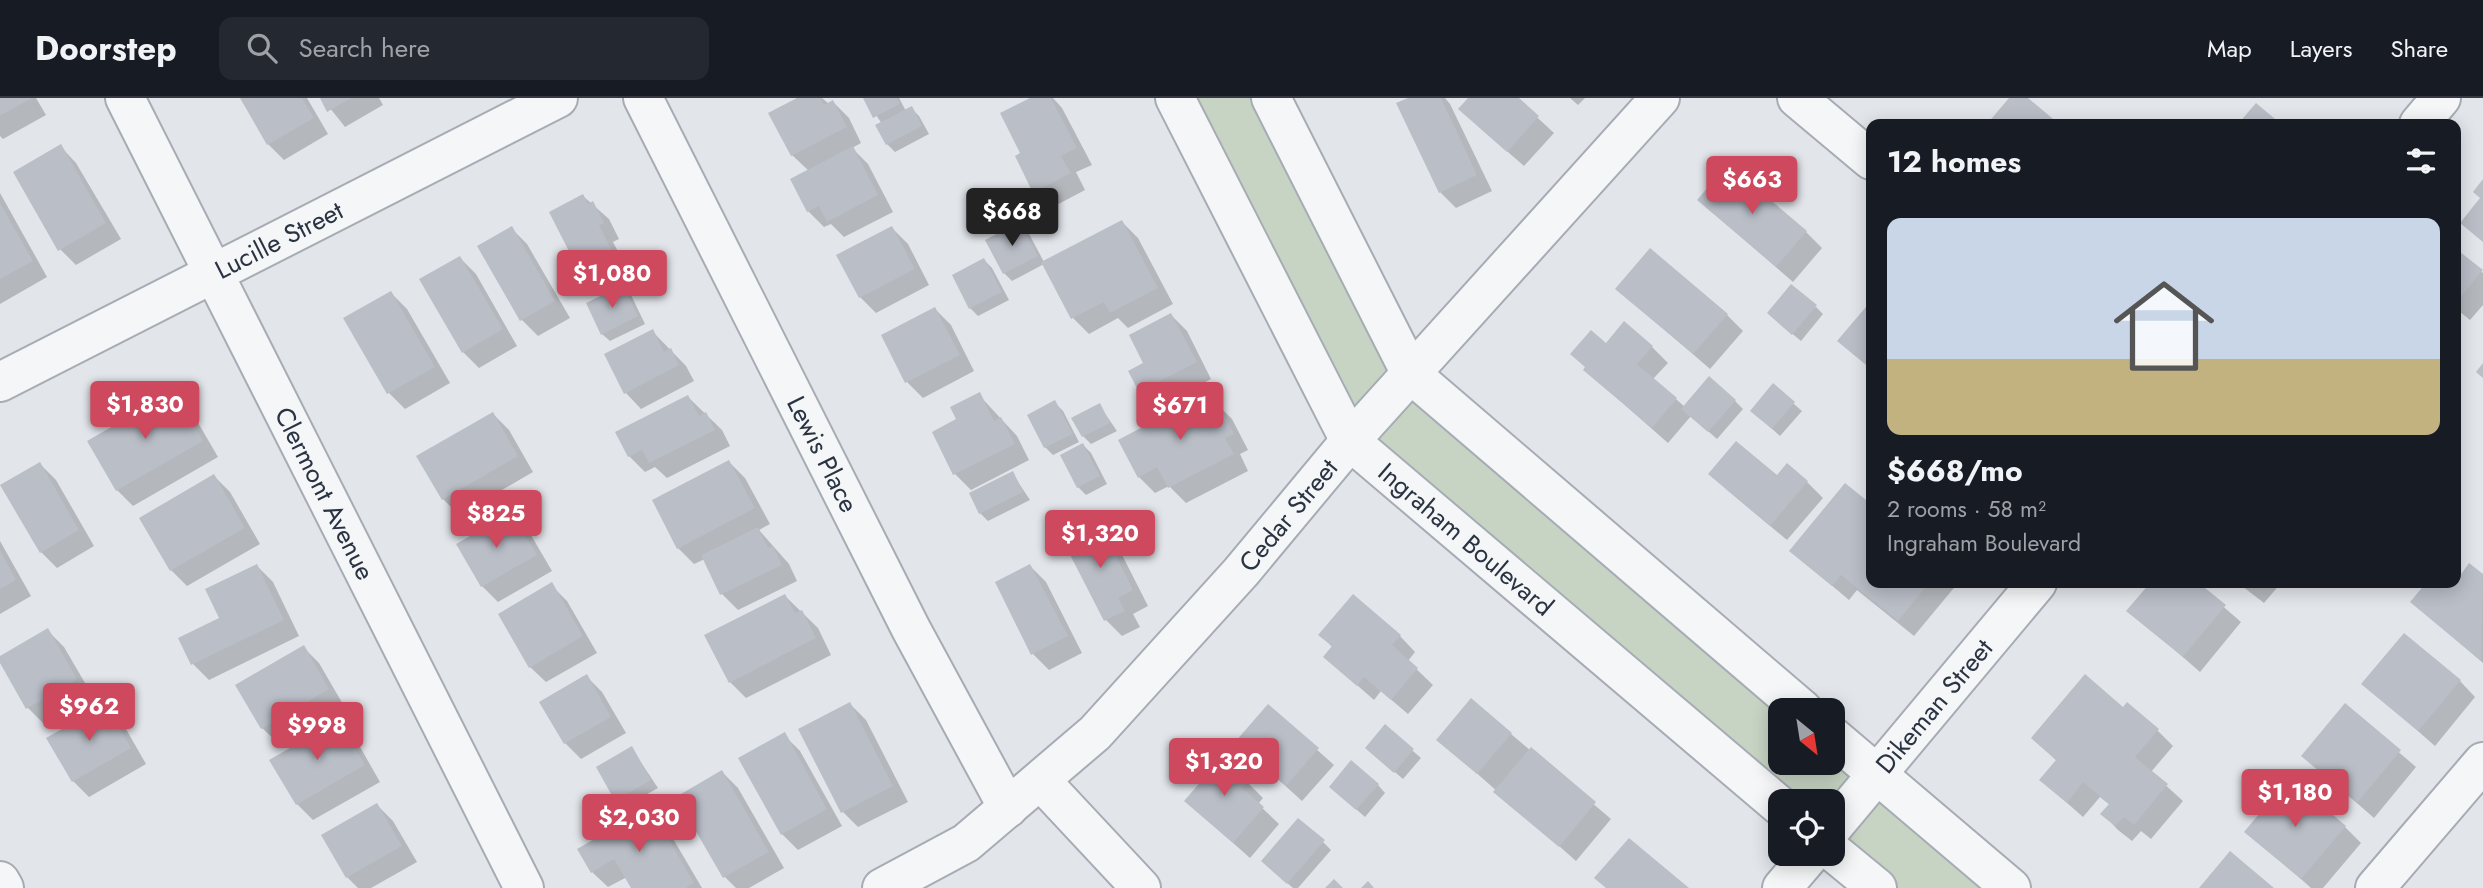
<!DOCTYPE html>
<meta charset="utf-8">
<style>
body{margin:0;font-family:Jost,sans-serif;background:#242831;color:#f1f3f6;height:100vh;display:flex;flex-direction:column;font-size:26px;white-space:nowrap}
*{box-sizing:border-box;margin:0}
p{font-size:23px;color:#9ea1a6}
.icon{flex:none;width:38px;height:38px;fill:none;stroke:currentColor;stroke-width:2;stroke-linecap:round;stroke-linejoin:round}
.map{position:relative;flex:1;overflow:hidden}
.details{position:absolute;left:1866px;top:21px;width:595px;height:469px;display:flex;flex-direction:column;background:#171b24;border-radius:14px;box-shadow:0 4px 18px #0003}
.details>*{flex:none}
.needle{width:46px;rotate:150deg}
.tools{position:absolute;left:1768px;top:600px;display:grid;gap:14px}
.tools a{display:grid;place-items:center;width:77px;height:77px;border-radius:14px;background:#171b24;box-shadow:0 4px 18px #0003;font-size:35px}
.price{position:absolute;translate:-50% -60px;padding:0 16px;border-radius:7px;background:#ce485e;color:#fff;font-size:23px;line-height:46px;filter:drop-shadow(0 2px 4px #0008)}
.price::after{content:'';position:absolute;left:50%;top:42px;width:21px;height:16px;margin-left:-10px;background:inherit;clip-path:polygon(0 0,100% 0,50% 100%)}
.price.current{background:#222;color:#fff}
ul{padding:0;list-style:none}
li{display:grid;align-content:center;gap:14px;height:371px;padding:0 21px}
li+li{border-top:2px solid #363941}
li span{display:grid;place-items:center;height:217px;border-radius:14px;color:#555}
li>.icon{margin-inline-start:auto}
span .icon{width:126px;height:126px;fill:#fffc;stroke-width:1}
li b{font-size:30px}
h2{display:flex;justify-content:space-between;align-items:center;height:84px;padding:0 21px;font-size:30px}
header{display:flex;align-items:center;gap:42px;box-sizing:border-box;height:98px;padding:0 35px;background:#171b24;border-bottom:2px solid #363941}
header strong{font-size:33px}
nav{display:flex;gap:38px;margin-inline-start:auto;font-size:24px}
.search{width:490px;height:63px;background:#242831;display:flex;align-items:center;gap:18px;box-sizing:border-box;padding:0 24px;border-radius:14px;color:#9ea1a6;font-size:26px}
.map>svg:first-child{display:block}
.green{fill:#c7d4c3}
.shadow{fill:#0003}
.building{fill:#b9bec7}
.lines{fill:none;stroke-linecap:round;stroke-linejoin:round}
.minor-casing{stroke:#a7acb4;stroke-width:42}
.minor{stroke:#f4f6f8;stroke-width:38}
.labels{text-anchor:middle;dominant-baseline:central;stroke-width:6;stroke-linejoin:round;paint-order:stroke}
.street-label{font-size:26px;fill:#2a3342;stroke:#f1f4f7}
</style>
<header>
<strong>Doorstep</strong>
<div class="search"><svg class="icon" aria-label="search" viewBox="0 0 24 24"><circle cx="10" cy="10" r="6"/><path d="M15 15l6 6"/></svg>Search here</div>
<nav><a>Map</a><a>Layers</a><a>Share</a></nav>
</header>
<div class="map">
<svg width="2483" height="790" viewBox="0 0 2483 790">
<rect width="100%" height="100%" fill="#e2e5ea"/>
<path class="green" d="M1175,0h96l140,276 369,336v53h52v-27l179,152h-134l-45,-37v-49h-52l-430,-361z"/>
<path class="shadow" d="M0,0h36l10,17 -43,24 -3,-3z
M242,0h65l21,36 -44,26 -16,-16z
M322,0h57l4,7 -38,22z
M801,0h21l7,6 4,-2 16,16 12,25 -9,5 16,16 25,48 -49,25 -13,-13 -7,3 -16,-16 -16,-31 17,-9 -17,-16z
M865,0h34l7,13 5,-3 8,8 10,18 -34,18 -8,-8 -5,-20z
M1034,0h19l9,10 30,57 -16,7 9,18 -34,18 -16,-16 -12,-38z
M1412,0h33l5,6 42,87 -36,17 -16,-16z
M1470,0h46l38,35 -30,33 -47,-41z
M1570,0h15l-7,7z
M61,49l15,16 45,76 -45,26 -16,-16z
M0,95l47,84 -47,27z
M583,98l26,23 10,20 -6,3 20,38 -12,6 10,9 14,29 -35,17 -8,-7 14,-44 -14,-14 -8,4 -16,-16z
M1699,102l107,32 16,16 -29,34z
M1122,124l16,16 35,66 -45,24 -10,-10 -29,16 -16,-16 -29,-54 -32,17 -8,-8 16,-49 8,8 16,30z
M511,130l16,16 43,74 -32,18 -16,-16 -43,-74z
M892,130l16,16 21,41 -53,28 -16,-16z
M2455,152l28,23v32l-13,15 -15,-12z
M460,160l16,16 41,72 -38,22 -16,-16z
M984,162l8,8 17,32 -31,16 -8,-8z
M1618,191l109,26 16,16 -33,38z
M391,195l16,16 43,74 -45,26 -16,-16 -43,-74z
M1816,209l7,7 -22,27 -24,-20z
M935,211l16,16 23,46 -51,27 -16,-16z
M1171,217l16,16 24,48 -54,28 -16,-16 4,-27z
M652,233l34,35 8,15 -53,28 -15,-16z
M1606,247l46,2 16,16 -15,16 32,28 50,-6 8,8 -26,30 -26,-23 -23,27 -83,-73z
M1773,288l29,25 -22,25 -20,-18z
M174,295l16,16 28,48 -85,49 -16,-16z
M979,297l38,41 12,24 -58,30 -16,-16 3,-54z
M688,299l34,33 8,16 -63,32 -12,-11 -10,5 -16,-16z
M1203,300l8,8 5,-3 16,16 16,31 -8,4 8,17 -62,32 -17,-17 -14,7 -16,-16z
M1055,305l8,8 16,31 -26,13 -8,-8z
M1099,307l18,26 -26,13 -8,-8z
M493,316l16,16 24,42 -74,43 -16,-16z
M1083,347l8,8 16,31 -21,11 -8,-8z
M729,364l16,16 25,46 -11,6 30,34 8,17 -59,29 -16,-16 -17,-35 -11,5 -16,-16z
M40,366l16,16 38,66 -37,22 -16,-16z
M1012,375l18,27 -42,21 -8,-8z
M214,378l16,16 30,52 -73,42 -16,-16 -30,-52z
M1777,379l30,5 16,16 -36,42 -61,-51z
M512,416l16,16 24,41 -54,31 -16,-16 -24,-41z
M1099,427l16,16 33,65 -15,8 7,13 -18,9 -16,-16 -41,-78z
M0,443l31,55 -31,18z
M1791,453l80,32h87l-44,53 -57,-46 -8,10z
M2469,467l14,12v86l-70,-61 15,-19h13l8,6z
M257,468l16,16 26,54 -90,44 -16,-16z
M1030,468l16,16 36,71 -33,17 -16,-16z
M2152,485h44l45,39 -41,50 -71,-62z
M2238,485h43l-17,20z
M551,487l16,16 30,52 -51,29 -16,-15z
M785,498l33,32 13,27 -85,43 -16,-16z
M48,533l16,16 28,48 -49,28 -16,-16 -27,-49z
M1321,537l79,1 15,16 -7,9 25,24 -25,29 -27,-23 -7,9 -49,-43 8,-9z
M303,549l16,16 25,43 -66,37 -16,-15z
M586,578l16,16 24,41 -45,26 -16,-16z
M2460,583l15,16 -40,49 -72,-63z
M850,606l16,16 42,82 -50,25 -16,-16z
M106,608l16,16 24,42 -57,33 -16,-16z
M1268,608l66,59 -32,36 -65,-59z
M2345,608l71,61 -42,51 -71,-62z
M2124,611l33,21 16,16 -22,26 32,29 -32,38 -10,-8 -9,10 -14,-11 -15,-16 7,-9 -10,-8 -17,20 -42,-37 16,-19 -24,-23z
M339,624l16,16 25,44 -67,38 -16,-16z
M1385,629l36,31 -18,21 -28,-24z
M1511,636l100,85 -35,42 -138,-122z
M784,637l16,16 42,75 -44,24 -16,-16 -41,-75z
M632,651l26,39 -34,19 -7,-7z
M722,674l16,16 46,80 -35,20h-13l-11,-11z
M1247,684l16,16 -5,6 21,20 -29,34 -64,-57z
M1378,687l7,8 -20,24 -26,-23z
M377,707l16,16 24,41 -46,26h-13l-11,-11z
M650,711l15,16 37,63h-69l-6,-11 -19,10 -16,-15z
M2345,729l16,16 -38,45h-12l-64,-57z
M1323,744l8,8 -33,38h-5l-22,-19z"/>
<path class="building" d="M0,0h32l-32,18z
M240,0h62l12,20 -47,27z
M320,0h31l-24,14z
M797,0h24l3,7 9,-5 14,27 -56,29 -23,-43z
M863,0h34l3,6 -27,14z
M1030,0h21l26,50 -16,8 10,17 -38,20 -18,-37 5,-3 -20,-40z
M1408,0h33l36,77 -38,18 -43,-90z
M1468,0h51l20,18 -32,36 -49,-43z
M2009,0h19l31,26h-72z
M2256,5l25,21h-43z
M912,8l10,20 -36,19 -11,-20z
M61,46l45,79 -48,28 -45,-79z
M853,48l25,49 -51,27 -8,-16 -12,6 -17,-33z
M1728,66l79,67 -31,36 -79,-67z
M2483,81v63l-23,-19 20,-25 -7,-6z
M583,96l5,10 5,-3 11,22 -5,2 19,38 -21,11 -8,-15 -13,6 -27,-53z
M0,105l33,58 -33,18z
M1122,122l36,68 -48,25 -6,-11 -33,17 -30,-57z
M1020,124l18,34 -35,18 -18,-34z
M512,128l43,75 -35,20 -43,-75z
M892,128l23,43 -56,29 -23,-43z
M1650,150l78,66 -35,40 -78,-65z
M2455,150l28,22 -28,34z
M460,158l43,73 -41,24 -43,-74z
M984,160l18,34 -33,17 -17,-34z
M1791,186l26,21 -25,30 -25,-22z
M623,187l15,31 -37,19 -15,-32z
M391,193l44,76 -48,27 -44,-76z
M1871,203v68l-34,-28z
M935,209l25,48 -55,28 -24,-48z
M1171,215l26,49 -58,30 -11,-21 15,-8 -14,-28z
M1624,223l29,25 -16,18 40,34 -25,30 -69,-58 2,-3 -15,-13 21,-24 15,13z
M653,231l11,23 7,-4 8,17 -55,29 -20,-40z
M2483,265v15l-7,-6z
M1709,278l27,24 -28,32 -27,-23z
M1773,285l22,19 -23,27 -22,-18z
M174,293l29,50 -87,50 -29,-50z
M980,294l14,29 7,-4 14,27 -62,31 -21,-43 24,-13 -6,-12z
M688,297l11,21 7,-4 9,18 -66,33 -7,-13 -14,7 -13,-25z
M1203,297l5,10 8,-5 18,34 -9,4 9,16 -66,34 -11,-21 -19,11 -20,-38z
M1055,302l18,34 -29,14 -17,-33z
M1100,305l10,20 -28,14 -11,-19z
M493,314l25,44 -76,44 -26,-44z
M1736,343l41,34 10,-12 21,18 -38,45 -62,-52z
M1083,345l17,33 -23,12 -17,-33z
M729,362l26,48 -78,41 -25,-49z
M40,364l39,68 -39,23 -40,-68z
M1013,373l10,21 -44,22 -10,-21z
M214,376l31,54 -75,43 -31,-53z
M1845,385l26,21v79h58l-31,38 -57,-46 -9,11 -43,-35z
M512,414l25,43 -56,32 -25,-43z
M1100,425l33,67 -15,8 7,13 -21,10 -41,-80z
M758,429l10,21 5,-2 9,19 -62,30 -19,-40z
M0,452l16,30 -16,9z
M2469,465l14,11 -2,87 -71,-59 16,-19h18l5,4 6,-4z
M257,466l27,56 -93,45 -13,-27 41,-20 -14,-29z
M1030,466l38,72 -37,19 -36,-73z
M552,484l31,54 -54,32 -31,-54z
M2150,485h49l27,22 -43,52 -57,-46z
M785,496l10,19 7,-3 14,28 -87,45 -25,-48z
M1353,496l48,41 -9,10 26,23 -27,32 -27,-23 -7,9 -34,-29 9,-11 -14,-11z
M48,530l29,51 -51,30 -26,-46v-7z
M2404,535l57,47 -43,51 -57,-47z
M304,547l25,44 -68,40 -26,-44z
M587,576l24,43 -47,27 -25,-42z
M2085,576l38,33 4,-5 32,27 -24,28 33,27 -34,41 -10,-8 -9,9 -15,-12 9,-10 -26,-22 -16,21 -28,-23 17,-20 -25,-22z
M1471,600l41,35 -35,41 -41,-34z
M850,604l43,84 -52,27 -43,-84z
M2345,605l56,47 -44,53 -56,-47z
M106,606l25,44 -59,34 -26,-44z
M1268,606l51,44 -33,38 -51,-44z
M339,622l26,45 -69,40 -27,-45z
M1385,626l29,25 -20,24 -29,-25z
M785,634l42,77 -46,26 -43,-77z
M632,648l19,34 -36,21 -19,-34z
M1531,649l65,55 -37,45 -66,-55z
M1215,653l33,30 -6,7 22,19 -31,36 -49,-42 20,-23 -7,-6z
M1351,662l28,24 -23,26 -27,-23z
M722,672l47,82 -46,26 -47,-81z
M2289,680l57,48 -45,53 -57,-47z
M377,705l25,43 -56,32 -25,-43z
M650,709l44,76 -8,5h-55l-17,-29 -23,14 -14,-24z
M1298,720l27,22 -38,44 -26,-23z
M1629,740l60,50h-83l-12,-10z
M2230,753l44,37h-75z
M1334,781l9,9h-18z
M1368,783l6,7h-13z"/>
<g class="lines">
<g class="minor-casing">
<g id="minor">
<path id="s1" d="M125,0l399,790"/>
<path id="s2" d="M643,0l268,531 97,179"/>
<path id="s3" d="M1175,0l175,343 430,365"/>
<path d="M1271,0l140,276 392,336"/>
<path d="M1797,0l74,62"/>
<path d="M2419,26l22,-26"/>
<path id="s4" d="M0,284l558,-284"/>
<path d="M1832,638l179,152"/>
<path d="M1041,683l100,107"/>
<path id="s5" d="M1832,730l205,-245"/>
<path d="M1832,753l45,37"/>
<path d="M0,783l4,7"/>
<path id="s6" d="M882,790l84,-45 129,-110 146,-161 109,-131 310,-343"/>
<path d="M1782,790l29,-34"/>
<path d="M2375,790l108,-126"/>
</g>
</g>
<use href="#minor" class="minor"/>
</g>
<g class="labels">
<g class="street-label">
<text stroke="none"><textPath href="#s4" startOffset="313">Lucille Street</textPath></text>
<text stroke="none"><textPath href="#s2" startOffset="399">Lewis Place</textPath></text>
<text stroke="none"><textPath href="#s1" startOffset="443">Clermont Avenue</textPath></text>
<text stroke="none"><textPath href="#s6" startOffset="556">Cedar Street</textPath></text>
<text stroke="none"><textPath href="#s3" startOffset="537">Ingraham Boulevard</textPath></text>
<text stroke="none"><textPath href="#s5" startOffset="159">Dikeman Street</textPath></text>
</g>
</g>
</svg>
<div class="tools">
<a><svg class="needle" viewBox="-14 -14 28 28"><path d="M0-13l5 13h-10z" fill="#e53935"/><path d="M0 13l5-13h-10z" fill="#9ea1a6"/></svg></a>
<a><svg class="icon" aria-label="locate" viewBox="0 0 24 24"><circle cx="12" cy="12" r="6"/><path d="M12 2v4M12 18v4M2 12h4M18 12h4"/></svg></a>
</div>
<b class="price" style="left:1752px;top:118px">$663</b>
<b class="price current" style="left:1012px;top:150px">$668</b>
<b class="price" style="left:612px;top:212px">$1,080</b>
<b class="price" style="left:145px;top:343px">$1,830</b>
<b class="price" style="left:1180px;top:344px">$671</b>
<b class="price" style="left:496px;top:452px">$825</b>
<b class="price" style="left:1100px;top:472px">$1,320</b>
<b class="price" style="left:89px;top:645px">$962</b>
<b class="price" style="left:317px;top:664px">$998</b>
<b class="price" style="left:1224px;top:700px">$1,320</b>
<b class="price" style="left:2295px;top:731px">$1,180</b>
<b class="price" style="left:639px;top:756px">$2,030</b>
<section class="details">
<h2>12 homes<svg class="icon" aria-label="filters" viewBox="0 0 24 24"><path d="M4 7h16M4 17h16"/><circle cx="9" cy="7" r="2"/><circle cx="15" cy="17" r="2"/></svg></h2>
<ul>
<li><span style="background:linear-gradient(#c9d6e8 65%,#c2b280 0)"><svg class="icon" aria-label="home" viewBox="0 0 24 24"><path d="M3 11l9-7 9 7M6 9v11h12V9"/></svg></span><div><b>$668/mo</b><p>2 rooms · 58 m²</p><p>Ingraham Boulevard</p></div></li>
</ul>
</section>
</div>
